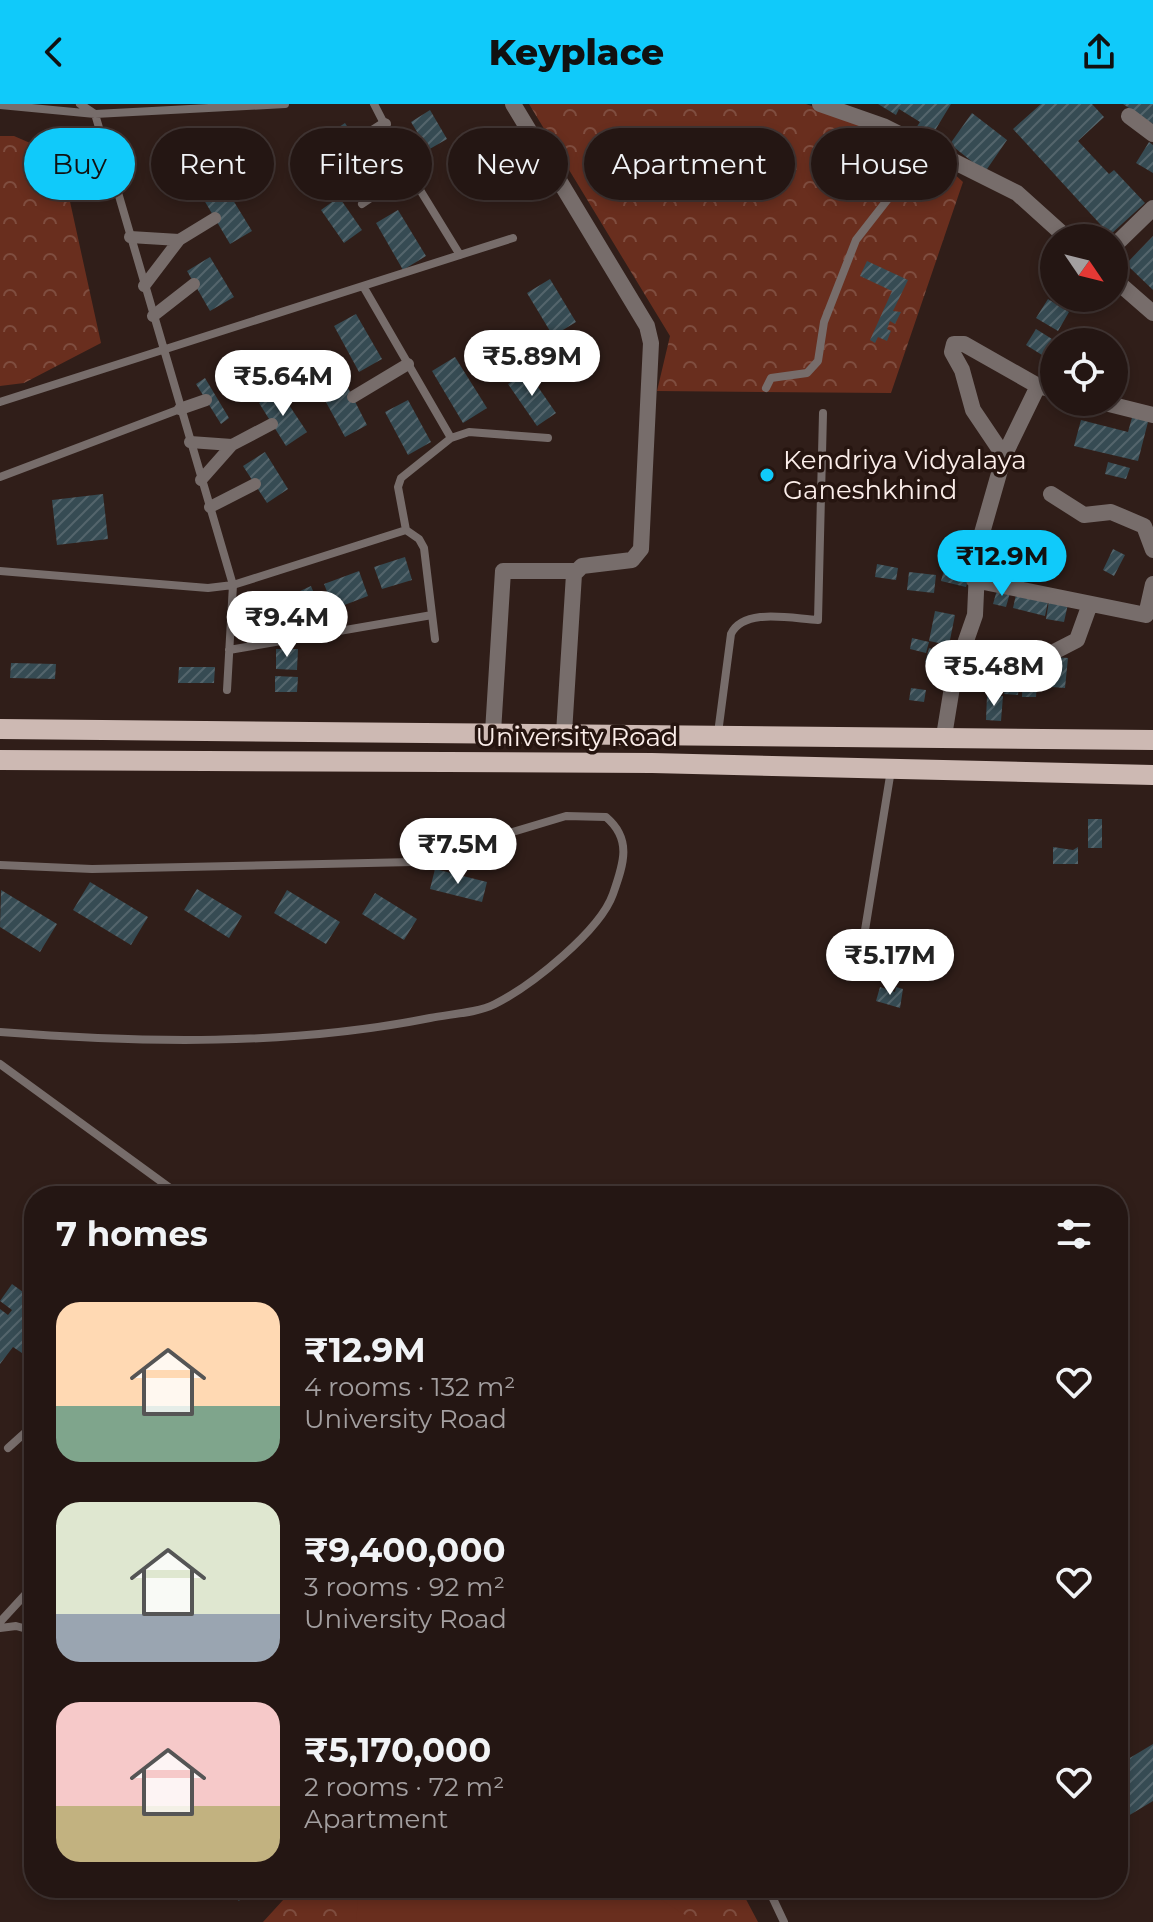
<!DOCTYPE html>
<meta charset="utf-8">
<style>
body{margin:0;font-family:Montserrat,sans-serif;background:#2c1f1c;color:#f1f3f6;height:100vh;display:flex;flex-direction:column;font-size:30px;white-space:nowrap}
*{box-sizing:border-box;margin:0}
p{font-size:26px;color:#a39fa0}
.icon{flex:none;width:44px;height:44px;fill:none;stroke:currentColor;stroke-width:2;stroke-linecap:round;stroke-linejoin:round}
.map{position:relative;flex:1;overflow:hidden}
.side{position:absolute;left:24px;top:1082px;width:1104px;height:712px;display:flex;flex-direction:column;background:#241613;border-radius:32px;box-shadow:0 4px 12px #0003,0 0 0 2px #413533}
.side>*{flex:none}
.hud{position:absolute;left:24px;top:24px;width:1106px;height:72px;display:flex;gap:16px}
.needle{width:52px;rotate:125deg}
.controls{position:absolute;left:1040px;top:120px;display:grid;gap:16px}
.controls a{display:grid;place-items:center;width:88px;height:88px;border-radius:50%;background:#241613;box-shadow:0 4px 12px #0003,0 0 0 2px #413533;font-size:40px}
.price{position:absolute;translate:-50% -68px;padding:0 18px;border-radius:28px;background:#fff;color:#222;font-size:26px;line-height:52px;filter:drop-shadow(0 2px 4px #0008)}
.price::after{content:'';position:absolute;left:50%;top:48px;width:24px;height:18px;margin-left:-12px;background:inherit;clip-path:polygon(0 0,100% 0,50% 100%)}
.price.active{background:#10cafa;color:#111}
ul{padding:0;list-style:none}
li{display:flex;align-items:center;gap:24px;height:200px;padding:0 32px}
li span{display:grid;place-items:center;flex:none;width:224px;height:160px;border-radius:24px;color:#555}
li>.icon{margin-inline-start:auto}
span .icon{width:96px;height:96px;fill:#fffc;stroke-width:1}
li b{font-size:34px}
h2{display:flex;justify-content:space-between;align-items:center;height:96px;padding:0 32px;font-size:34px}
.chip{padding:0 28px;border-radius:36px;background:#241613;box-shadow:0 4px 12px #0003,0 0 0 2px #413533;font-size:28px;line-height:72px}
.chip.active{background:#10cafa;color:#111}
header{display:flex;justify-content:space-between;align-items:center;height:104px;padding:0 32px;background:#10cafa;color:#111;font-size:36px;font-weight:800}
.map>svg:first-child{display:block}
.park{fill:url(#park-crowns)}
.pitch{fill:#692e1e}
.building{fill:url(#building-hatch)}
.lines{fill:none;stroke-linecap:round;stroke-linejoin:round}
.service{stroke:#776d6b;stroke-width:8}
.pedestrian{stroke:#776d6b;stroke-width:12}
.minor{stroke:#776d6b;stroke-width:16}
.primary{stroke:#cdb9b3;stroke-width:20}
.poi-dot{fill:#10cafa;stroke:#261510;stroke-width:3}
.labels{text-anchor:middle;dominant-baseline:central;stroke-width:7;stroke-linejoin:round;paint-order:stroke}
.poi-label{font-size:26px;fill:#fbeeea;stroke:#261510;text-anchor:start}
.street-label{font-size:26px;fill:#fbeeea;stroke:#261510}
</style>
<header><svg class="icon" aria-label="back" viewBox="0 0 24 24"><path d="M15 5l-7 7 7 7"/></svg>Keyplace<svg class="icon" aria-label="share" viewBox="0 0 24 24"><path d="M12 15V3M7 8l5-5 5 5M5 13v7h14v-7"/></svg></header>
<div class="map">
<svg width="1153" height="1818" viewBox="0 0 1153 1818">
<defs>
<pattern id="park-crowns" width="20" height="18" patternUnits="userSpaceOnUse" patternTransform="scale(2)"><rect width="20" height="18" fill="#692e1e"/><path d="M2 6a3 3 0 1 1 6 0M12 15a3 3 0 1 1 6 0" fill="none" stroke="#7f4d3f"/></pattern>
<pattern id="building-hatch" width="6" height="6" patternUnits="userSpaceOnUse" patternTransform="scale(2)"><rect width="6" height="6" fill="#364b53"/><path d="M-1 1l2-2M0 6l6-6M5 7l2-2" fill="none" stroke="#54656c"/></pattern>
</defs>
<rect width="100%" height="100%" fill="#301e19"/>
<path class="park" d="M529,0h277l121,45 36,33 -72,211 -234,-2 13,-55z
M0,32h14l46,20 41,187 -77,40 -24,3z
M294,1784h446l18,34h-495z"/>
<path class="pitch" d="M359,1784h284l53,34h-340z"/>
<path class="building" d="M878,0h73l-20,33 -15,-9 4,-6 -21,-13 -3,6z
M1041,0h51l12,13 -26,24 31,33 5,-4 31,33 -35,32 -97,-106z
M1123,0h30v20z
M430,6l17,29 -19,11 -17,-28z
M972,9l35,27 -22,32 -35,-28z
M345,19l27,42 -24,16 -27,-42z
M1149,38l4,3v28l-17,-10z
M225,83l27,44 -22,13 -26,-44z
M339,93l23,33 -18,13 -23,-33z
M398,106l28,46 -23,14 -27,-47z
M1153,132v54l-27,-26z
M210,153l24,40 -24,14 -23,-40z
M867,157l41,19 -15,31 8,1 -6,12 -5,-3 -3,8 4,2 -4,10 -9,-4 -3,6 -5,-3 22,-49 -32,-15z
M550,175l26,43 -23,14 -26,-43z
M1048,195l21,13 -11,19 -22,-13z
M356,210l26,45 -23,13 -25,-46z
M1036,225l16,10 -10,16 -16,-10z
M455,253l32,51 -24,15 -31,-52z
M527,267l29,42 -19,13 -29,-42z
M205,274l24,40 -8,6 -25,-40z
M344,276l23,45 -22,12 -24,-44z
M279,286l28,42 -21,14 -27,-43z
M408,296l23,42 -23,13 -23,-43z
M1133,310l16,4 -11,43 -64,-15 7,-26 47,12z
M265,348l23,37 -21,14 -24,-37z
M1108,358l22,6 -4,11 -21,-5z
M103,390l5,45 -51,6 -5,-45z
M1113,445l12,6 -11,21 -11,-6z
M948,451l25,7 -7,25 -25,-6z
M405,453l7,23 -30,9 -8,-22z
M877,460l21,4 -2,12 -21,-3z
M359,467l9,25 -34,13 -10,-25z
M909,468l27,3 -2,18 -27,-3z
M311,482l11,27 -32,14 -12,-26z
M997,486l13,3 -4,14 -13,-3z
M1017,486l32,7 -4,19 -32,-8z
M1049,497l19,3 -4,18 -18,-3z
M935,507l20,4 -6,30 -20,-4z
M912,534l17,4 -3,11 -16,-4z
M929,544l16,4 -3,14 -17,-4z
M276,545h22l-1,21 -21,-1z
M1055,553l13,1 -3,30 -14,-1z
M11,559l45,1 -1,15 -45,-1z
M179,563h36l-1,16h-36z
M1023,565h15l-2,28h-14z
M1007,568l13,2 -2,21 -14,-1z
M275,572l23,1 -1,15h-22z
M911,584l15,2 -2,12 -15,-2z
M987,591l16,1 -2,25 -15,-1z
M1088,715h14v29h-14z
M1053,743l20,3 5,-3v17h-25z
M435,765l52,13 -5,20 -52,-13z
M90,778l58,35 -17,28 -58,-35z
M197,785l45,27 -13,22 -45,-28z
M1,786l56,34 -17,28 -40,-25z
M287,786l53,32 -14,22 -52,-31z
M375,789l42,26 -13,21 -42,-26z
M880,883l15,5 1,-5 7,2 -3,19 -24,-7z
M12,1180l22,16v16l-9,12 9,6v27l-21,-14 -13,17v-55l8,6 4,-5 -12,-9z
M1153,1640v57l-35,21v-57z
M222,1784h27l-10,13z"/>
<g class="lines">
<path class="service" d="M80,0l15,10 138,471 -6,105
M374,0l35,68 51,83
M0,1l95,9 190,-10
M362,100l47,-32
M363,182l88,152
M766,284l5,-10 36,-5 11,-12 6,-39 32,-82 71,-91
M0,298l513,-164
M0,373l180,-68
M0,467l208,17 25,-3 173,-55
M435,535l-11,-91 -5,-9 -13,-9 -8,-43 3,-9 50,-40 18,-6 79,6
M229,546l203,-35
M718,629l13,-99c13,-27 62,-15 87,-14l5,-207
M0,761l92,4 321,-7 153,-46 40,1c26,22 18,46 7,77 -13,37 -82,92 -118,110 -18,9 -45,10 -65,14 -141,28 -287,25 -430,14
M859,863l32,-197
M0,960l181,132
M34,1319l-6,7 6,7
M8,1344l20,-18
M0,1518l34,-37
M0,1524l16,-2 18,5
M768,1784l16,34"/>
<path class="pedestrian" d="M357,38l28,-18
M130,133l49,3 36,-22
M144,182l35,-46
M153,212l41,-32
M353,293l55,-33
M180,305l26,-9
M190,338l42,3 40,-21
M201,376l31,-35
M210,403l45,-23"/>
<path class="minor" d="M513,0l134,222 4,17 -10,206 -9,11 -50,6 -8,8 -10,159
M820,0l63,22 134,67 50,45
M1129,12l24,18
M1114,142l39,-38
M1114,175l39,34
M1101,298l52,13
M1004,352l-31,-46 -11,-40 -10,-18 2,-8h10l74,42
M1051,390l33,21 27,-3 33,14 9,24
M974,476l172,35 7,-31
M954,571l90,-18 33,-17 13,-36
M493,628l10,-161h73
M944,632l10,-61 21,-60 3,-68 26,-91 34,-70 16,4"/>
<path class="primary" d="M0,625l1153,11
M0,656l652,3 501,12"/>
</g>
<circle class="poi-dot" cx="767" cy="371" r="8"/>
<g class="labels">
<g class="poi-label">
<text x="783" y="356">Kendriya Vidyalaya<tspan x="783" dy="30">Ganeshkhind</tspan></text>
</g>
<g class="street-label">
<text x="577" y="633">University Road</text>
</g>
</g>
</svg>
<div class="controls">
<a><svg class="needle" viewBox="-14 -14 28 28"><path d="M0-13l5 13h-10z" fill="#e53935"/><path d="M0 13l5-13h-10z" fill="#a39fa0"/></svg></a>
<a><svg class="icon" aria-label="locate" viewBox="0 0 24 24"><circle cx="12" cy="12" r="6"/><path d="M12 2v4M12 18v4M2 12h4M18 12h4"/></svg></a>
</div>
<b class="price" style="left:532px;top:294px">₹5.89M</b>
<b class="price" style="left:283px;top:314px">₹5.64M</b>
<b class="price active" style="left:1002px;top:494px">₹12.9M</b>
<b class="price" style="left:287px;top:555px">₹9.4M</b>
<b class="price" style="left:994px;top:604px">₹5.48M</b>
<b class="price" style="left:458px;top:782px">₹7.5M</b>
<b class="price" style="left:890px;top:893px">₹5.17M</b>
<div class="hud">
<a class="chip active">Buy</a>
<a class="chip">Rent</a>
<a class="chip">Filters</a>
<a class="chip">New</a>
<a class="chip">Apartment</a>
<a class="chip">House</a>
</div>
<section class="side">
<h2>7 homes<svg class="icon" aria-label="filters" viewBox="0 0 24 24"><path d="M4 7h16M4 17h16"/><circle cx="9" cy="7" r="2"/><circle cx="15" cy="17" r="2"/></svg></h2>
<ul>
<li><span style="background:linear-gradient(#ffd9b3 65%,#7fa58c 0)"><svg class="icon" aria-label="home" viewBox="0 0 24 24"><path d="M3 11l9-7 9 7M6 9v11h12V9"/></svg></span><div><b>₹12.9M</b><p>4 rooms · 132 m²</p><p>University Road</p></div><svg class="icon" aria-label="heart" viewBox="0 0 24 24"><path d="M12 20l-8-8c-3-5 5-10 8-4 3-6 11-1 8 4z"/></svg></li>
<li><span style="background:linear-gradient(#dfe7d0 70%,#9aa5b1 0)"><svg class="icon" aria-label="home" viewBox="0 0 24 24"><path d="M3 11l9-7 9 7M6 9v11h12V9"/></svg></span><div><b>₹9,400,000</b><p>3 rooms · 92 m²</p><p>University Road</p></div><svg class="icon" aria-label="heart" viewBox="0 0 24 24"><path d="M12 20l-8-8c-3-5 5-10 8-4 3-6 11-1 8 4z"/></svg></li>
<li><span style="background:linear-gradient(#f6c9c9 65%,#c2b280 0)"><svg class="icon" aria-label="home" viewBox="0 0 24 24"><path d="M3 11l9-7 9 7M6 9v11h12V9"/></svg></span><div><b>₹5,170,000</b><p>2 rooms · 72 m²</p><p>Apartment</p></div><svg class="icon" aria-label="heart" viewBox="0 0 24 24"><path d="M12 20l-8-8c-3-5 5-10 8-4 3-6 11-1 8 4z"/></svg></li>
</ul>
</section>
</div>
